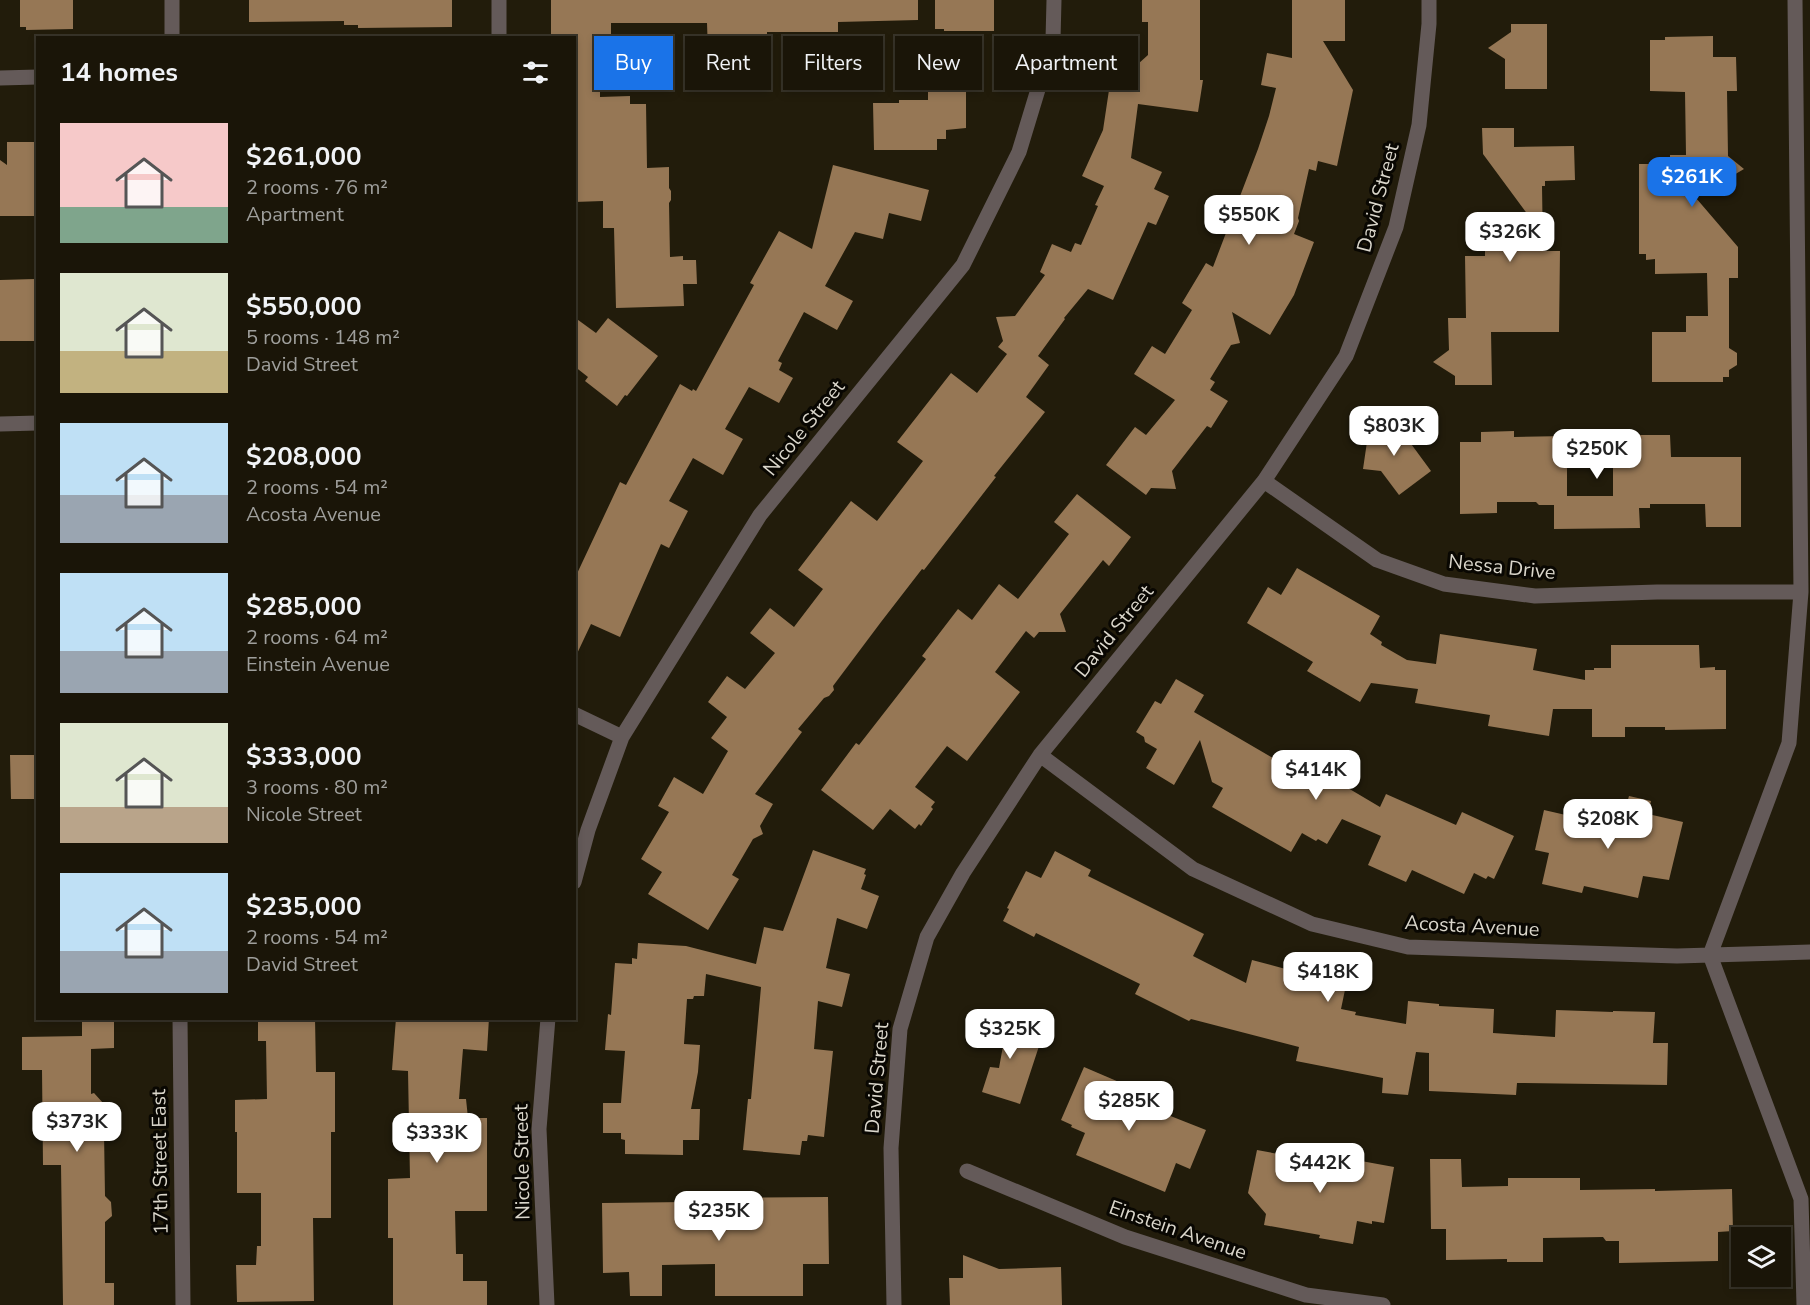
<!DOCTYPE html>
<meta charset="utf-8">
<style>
body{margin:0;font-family:"Nunito Sans",sans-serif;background:#231e12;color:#f1f3f6;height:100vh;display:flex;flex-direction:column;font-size:22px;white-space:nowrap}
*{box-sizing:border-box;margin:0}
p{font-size:20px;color:#9f9f9c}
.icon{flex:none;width:33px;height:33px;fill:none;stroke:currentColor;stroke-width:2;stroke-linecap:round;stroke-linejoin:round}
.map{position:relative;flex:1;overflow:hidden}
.sheet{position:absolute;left:36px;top:36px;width:540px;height:984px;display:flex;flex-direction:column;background:#1a1508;border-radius:0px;box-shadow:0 3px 9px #0003,0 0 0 2px #383429}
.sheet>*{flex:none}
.guide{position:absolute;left:594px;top:36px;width:570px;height:54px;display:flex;gap:12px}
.tools{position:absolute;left:1731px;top:1227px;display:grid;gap:12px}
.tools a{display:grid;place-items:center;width:60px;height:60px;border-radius:0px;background:#1a1508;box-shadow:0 3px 9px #0003,0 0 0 2px #383429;font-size:30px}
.price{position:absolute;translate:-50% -51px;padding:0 14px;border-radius:12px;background:#fff;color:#222;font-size:20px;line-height:39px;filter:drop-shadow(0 2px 3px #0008)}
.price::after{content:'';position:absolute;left:50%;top:36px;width:18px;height:14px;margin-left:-9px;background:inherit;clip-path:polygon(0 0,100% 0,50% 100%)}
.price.current{background:#1a73e8;color:#fff}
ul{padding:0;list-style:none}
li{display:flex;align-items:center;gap:18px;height:150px;padding:0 24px}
li span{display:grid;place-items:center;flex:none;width:168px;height:120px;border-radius:0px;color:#555}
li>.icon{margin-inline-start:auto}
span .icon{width:72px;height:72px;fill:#fffc;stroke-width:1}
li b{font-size:26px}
h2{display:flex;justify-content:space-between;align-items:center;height:72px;padding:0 24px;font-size:26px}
.tag{padding:0 21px;border-radius:0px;background:#1a1508;box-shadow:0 3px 9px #0003,0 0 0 2px #383429;font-size:21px;line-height:54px}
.tag.current{background:#1a73e8;color:#fff}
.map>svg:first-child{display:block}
.building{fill:#967755}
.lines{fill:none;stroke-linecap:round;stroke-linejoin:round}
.street{stroke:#645a59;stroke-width:15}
.labels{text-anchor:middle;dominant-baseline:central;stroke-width:6;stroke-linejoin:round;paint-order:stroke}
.street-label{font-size:20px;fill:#dad6cb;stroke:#090702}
</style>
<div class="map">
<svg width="1810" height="1305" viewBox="0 0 1810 1305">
<rect width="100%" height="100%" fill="#221c0b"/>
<path class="building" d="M20,0h53v29l-47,1v-3h-6z
M249,0h203v27l-94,1v-3h-14v-4l-95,1z
M551,0h367v20l-80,2v10h-71v20h-21l-7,9 -7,-9h-24l-1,-29h-96v30h-11v44l30,-1v8h16l1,64 22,-1v21l2,3v9l-2,3 1,54 13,-1v4h13l1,24h-14l1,22 -68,2 -2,-80h-11v-27l-29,1v-164h-23z
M935,0h59v31h-50v-2h-9z
M1142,0h58v80h3l-5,32 -60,-8 -7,54 31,14 -8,17 15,7 -13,29 -8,-3 -35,78 -25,-11 -24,29 1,1 -27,37 11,9 -23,32 19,15 -51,64 2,1 -72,93 -2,-1 -41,53 -48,64 1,4 -5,6 -5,2 -26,31 4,3 -47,62 18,10 -13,22 3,8 -10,5 -21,36 7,4 -31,51 -60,-36 14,-22 -21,-13 28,-47 -11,-6 16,-29 29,17 25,-43 -17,-13 16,-21 -19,-15 19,-26 18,13 30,-36 -25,-20 20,-25 24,19 29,-38 -25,-19 53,-69 26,20 46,-60 -26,-19 54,-69 26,20 30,-39 -9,-7 5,-6 -7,-24 19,-1 30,-41 -5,-3 12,-28 19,8 4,-9 6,2 17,-39 -3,-1 9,-19 -22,-10 21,-46 6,-40 39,-35v-33h-6z
M1292,0h53v41h-22l30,49 -16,76 -19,-5 -2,10 -7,-2 -11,49 1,3 -5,13 20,8 -20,53 -24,40 -38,-23 8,31 -9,2 -21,34 5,3 -5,8 18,11 -17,27 -4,-2 -35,45 4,18 -25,-1 -5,7 -40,-30 29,-38 11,8 29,-35 -41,-26 18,-28 13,8 27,-44 -10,-7 24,-40 7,4 45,-118 11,-33 7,-28 -15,-3 6,-32 25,5z
M1511,24h36v65h-42v-30l-17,-11 23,-16z
M1713,36v21h23l1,34h-10l1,65 16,13 -22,13v9h-32l48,56v31h-9v70l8,5v12l-8,5v7h-6v5h-71v-50h34v-16h22l-1,-43 -52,1v-15l-9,1v-6h-7v-90h31v-9h16l-1,-63 -35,-1v-51h15v-3z
M928,88h38v40l-20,2v9h-9v11h-63l-1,-47h26v-3h29z
M1482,128h32v19l60,-1 1,34 -30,1v5h-3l1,65h17l-1,81h-68l1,53h-37v-9l-22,-14 16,-12 -1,-32h18l-1,-62h20v-11h8v-21l41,-1 -51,-69z
M7,142h30v74h-37v-56l7,5z
M833,165l96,25 -8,31 -32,-8 -6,26 -28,-7 -30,54 28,15 -16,29 -33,-18 -26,49 4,2 -3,7 14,8 -14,25 -30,-16 -24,42 18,10 -20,36 -30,-17 -24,43 19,10 -19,37 -8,-4 -41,93 -29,-13 -17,36v-80l46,-98 6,3 54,-101 12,7 1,-2 3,2 58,-106 -4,-2 29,-52 33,18z
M35,279l1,62h-36v-61z
M574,317l22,16 12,-15 50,38 -31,40 -2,-1 -8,11 -32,-25 3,-4 -14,-11z
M1392,418l39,53 -32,24 -18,-24 -18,-2 5,-34z
M1514,431v6l53,-1v60h46v-61h57l1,22h70v70h-35l-1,-23h-55v4h-11l1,20 -86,1v-24h-15l-3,-3h-39v11l-37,1v-72h21v-10z
M1077,494l54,43 -22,29 -6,-6 -43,54 6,18h-27l-5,6 -8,-7 -31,41 25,20 -53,69 -20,-15 -32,41 20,15 -4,5 2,2 -12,17 -2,-2 -4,5 -25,-20 -17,21 -52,-40 35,-47 3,2 67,-86 -4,-3 36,-47 14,11 27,-36 19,15 51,-65 -15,-12z
M1297,568l83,48 -10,18 12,8 -1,3 26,15 29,4 4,-30 97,15 -4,21 52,10v-10h9v-2h17v-23h88l1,23 15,-1v3h11v59l-61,1v-3h-40v10h-33v-28h-39l-4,27 -61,-10 2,-11 -75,-12 3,-14 -47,-6 -11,19 -53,-31 6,-9 -66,-39 21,-36 13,8z
M1176,679l28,16 -10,17 103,60 7,-10 76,45 6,-13 70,31 6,-13 52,24 -20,43 -6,-3 -2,3 -12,-6 -10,21 -52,-24 -6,12 -38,-17 13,-29 -39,-17 -15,25 -9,-5 -2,2 -14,-8 -11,19 -79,-45 11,-19 -11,-6 -12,-42 -26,45 -28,-17 11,-19 -12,-7 -1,-5 -8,-5 19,-31 6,3z
M10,755h28v44h-27z
M1629,796l22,5 -3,13 35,8 -14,58 -26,-4 -5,22 -54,-12 -2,7 -40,-9 7,-31 -14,-3 9,-40 74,17 5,-18 2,1z
M813,850l53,19 -2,5 2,1 -5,14 18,7 -12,33 -30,-11 -11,50 24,6 -8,33 -24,-6 -4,48 19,2 -9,86 -16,-2 -1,6h-5l-2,14 -57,-5 5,-51h3l10,-112 -55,-13 -2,22h-10l-1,3h-6l-3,45 16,1 -2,27 -7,37h9l-1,31h-16v15l-58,-1v-14l-4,-1v-6h-18v-30h18l4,-52 -20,-1 3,-36 3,1 4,-52 17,1v-6l5,1 1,-16 48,3 70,18 8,-37 19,4z
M1055,851l36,19 -3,6 116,58 -11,22 53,27 6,-23 41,11 -1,4 54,10 -5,24 15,3 -1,3 51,9 2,-23 31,3v2l55,3 -1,24 62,4 1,-27 57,2v-1l42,1 -2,31h15l-1,42 -150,-2 -1,12 -87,-4v-38l-13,-1 -8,43 -26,-2 1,-15 -87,-17 3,-14 -108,-28 -2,2 -54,-27 5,-10 -104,-51 -2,4 -31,-16 6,-12 -2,-1 19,-37 15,7z
M82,1018h32v30l-23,1v45l3,-1 19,21 -1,12 -8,6 1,64 6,6 1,14 -7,6v61h9v22h-51l-2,-140h-18l-1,-95h-20v-33l60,-1z
M258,1018h57l1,54h19v60h-4v86h-18l1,83 -77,1 -1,-37h20l1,-19h4v-53h-24v-61h-2v-32l32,-1 -1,-58h-8z
M396,1018h93l-2,33 -24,-2 -4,50h7l2,19h19v93h-32l1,43h7v27h24v24h-94v-67h-5v-59l22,-1 -2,-107 -16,-1z
M988,1018l42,13 -1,2 13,4 -22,67 -38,-12 8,-25 9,1 4,-22 -22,-5z
M1084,1067l56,24 -5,11 71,28 -16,39 -14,-6 -11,29 -89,-37 9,-22 -14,-6 1,-2 -11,-5z
M1257,1150l75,14 2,-8 60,11 -10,56 -12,-2v3l-15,-3 -4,23 -34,-6 1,-3 -56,-10 2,-11 -18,-21z
M1430,1159h31l1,28 46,-1v-8h72v12l75,-1v2l77,-2 1,42 -15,1v29l-99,2v-22h-13l-3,-4 -60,1v24h-36v-3l-61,1v-31h-15z
M828,1197l1,67h-26v32h-88v-32l-53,1v31h-32l-1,-24 -26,1 -1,-70 85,-1v-4z
M963,1255l36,14 62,-2 1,38h-112l-1,-27h14z"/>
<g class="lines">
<path class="street" d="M172,0v38
M1795,0l6,592 -12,151 -79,212 91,244 3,106
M499,38v-38
M0,78l38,-1
M0,424l38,-1
M1264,481l113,79 67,24 91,12 122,-4h144
M574,714l48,23
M1040,755l153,114 119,55 96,23 269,9 133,-4
M574,882l14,-52 34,-93 138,-222 203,-250 56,-113 34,-112 1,-40
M180,1018l3,287
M967,1171l158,66 181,58 77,10
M547,1305l-8,-176 9,-111
M894,1305l-3,-157 9,-119 27,-92 36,-64 77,-118 224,-274 82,-125 50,-129 23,-102 10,-101v-24"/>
</g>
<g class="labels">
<g class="street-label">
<text transform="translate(1378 198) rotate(-75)">David Street</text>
<text transform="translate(804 428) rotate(-51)">Nicole Street</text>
<text transform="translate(1502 567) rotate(6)">Nessa Drive</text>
<text transform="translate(1114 631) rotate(-51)">David Street</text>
<text transform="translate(1472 926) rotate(3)">Acosta Avenue</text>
<text transform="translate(877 1078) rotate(-85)">David Street</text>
<text transform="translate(160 1162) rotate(-91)">17th Street East</text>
<text transform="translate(522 1162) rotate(-91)">Nicole Street</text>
<text transform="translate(1178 1230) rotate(19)">Einstein Avenue</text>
</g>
</g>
</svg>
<div class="tools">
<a><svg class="icon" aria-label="layers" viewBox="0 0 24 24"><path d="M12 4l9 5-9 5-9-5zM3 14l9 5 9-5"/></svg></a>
</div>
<b class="price current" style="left:1692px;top:208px">$261K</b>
<b class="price" style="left:1249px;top:246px">$550K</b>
<b class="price" style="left:1510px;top:263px">$326K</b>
<b class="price" style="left:1394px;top:457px">$803K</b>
<b class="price" style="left:1597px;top:480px">$250K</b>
<b class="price" style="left:1316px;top:801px">$414K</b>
<b class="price" style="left:1608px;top:850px">$208K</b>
<b class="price" style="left:1328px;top:1003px">$418K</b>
<b class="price" style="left:1010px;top:1060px">$325K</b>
<b class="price" style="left:1129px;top:1132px">$285K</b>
<b class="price" style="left:77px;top:1153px">$373K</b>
<b class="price" style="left:437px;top:1164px">$333K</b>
<b class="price" style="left:1320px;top:1194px">$442K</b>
<b class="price" style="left:719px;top:1242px">$235K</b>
<div class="guide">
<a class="tag current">Buy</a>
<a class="tag">Rent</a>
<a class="tag">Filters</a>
<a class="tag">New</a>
<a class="tag">Apartment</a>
</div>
<section class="sheet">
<h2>14 homes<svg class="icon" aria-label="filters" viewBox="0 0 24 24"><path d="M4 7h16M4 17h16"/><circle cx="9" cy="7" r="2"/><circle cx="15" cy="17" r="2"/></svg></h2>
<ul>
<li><span style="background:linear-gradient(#f6c9c9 70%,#7fa58c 0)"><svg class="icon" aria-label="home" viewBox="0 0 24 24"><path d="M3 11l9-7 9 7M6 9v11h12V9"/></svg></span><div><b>$261,000</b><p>2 rooms · 76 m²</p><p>Apartment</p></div></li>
<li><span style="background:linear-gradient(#dfe7d0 65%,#c2b280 0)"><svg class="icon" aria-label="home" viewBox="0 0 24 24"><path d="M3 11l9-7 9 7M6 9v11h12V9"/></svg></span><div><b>$550,000</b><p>5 rooms · 148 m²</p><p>David Street</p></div></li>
<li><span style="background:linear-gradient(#bfe0f5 60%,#9aa5b1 0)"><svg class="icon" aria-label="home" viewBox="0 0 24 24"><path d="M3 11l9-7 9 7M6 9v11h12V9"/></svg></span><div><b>$208,000</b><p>2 rooms · 54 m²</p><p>Acosta Avenue</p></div></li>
<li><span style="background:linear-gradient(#bfe0f5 65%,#9aa5b1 0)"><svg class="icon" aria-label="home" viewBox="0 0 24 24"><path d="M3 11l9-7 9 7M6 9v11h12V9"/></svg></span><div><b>$285,000</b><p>2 rooms · 64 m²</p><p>Einstein Avenue</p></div></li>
<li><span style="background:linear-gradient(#dfe7d0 70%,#b9a48a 0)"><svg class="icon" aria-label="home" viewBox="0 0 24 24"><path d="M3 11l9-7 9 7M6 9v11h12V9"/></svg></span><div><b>$333,000</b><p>3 rooms · 80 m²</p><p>Nicole Street</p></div></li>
<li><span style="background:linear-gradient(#bfe0f5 65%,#9aa5b1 0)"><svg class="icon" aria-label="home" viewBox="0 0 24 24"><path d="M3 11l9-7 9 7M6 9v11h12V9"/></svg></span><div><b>$235,000</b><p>2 rooms · 54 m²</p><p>David Street</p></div></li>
</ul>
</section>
</div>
